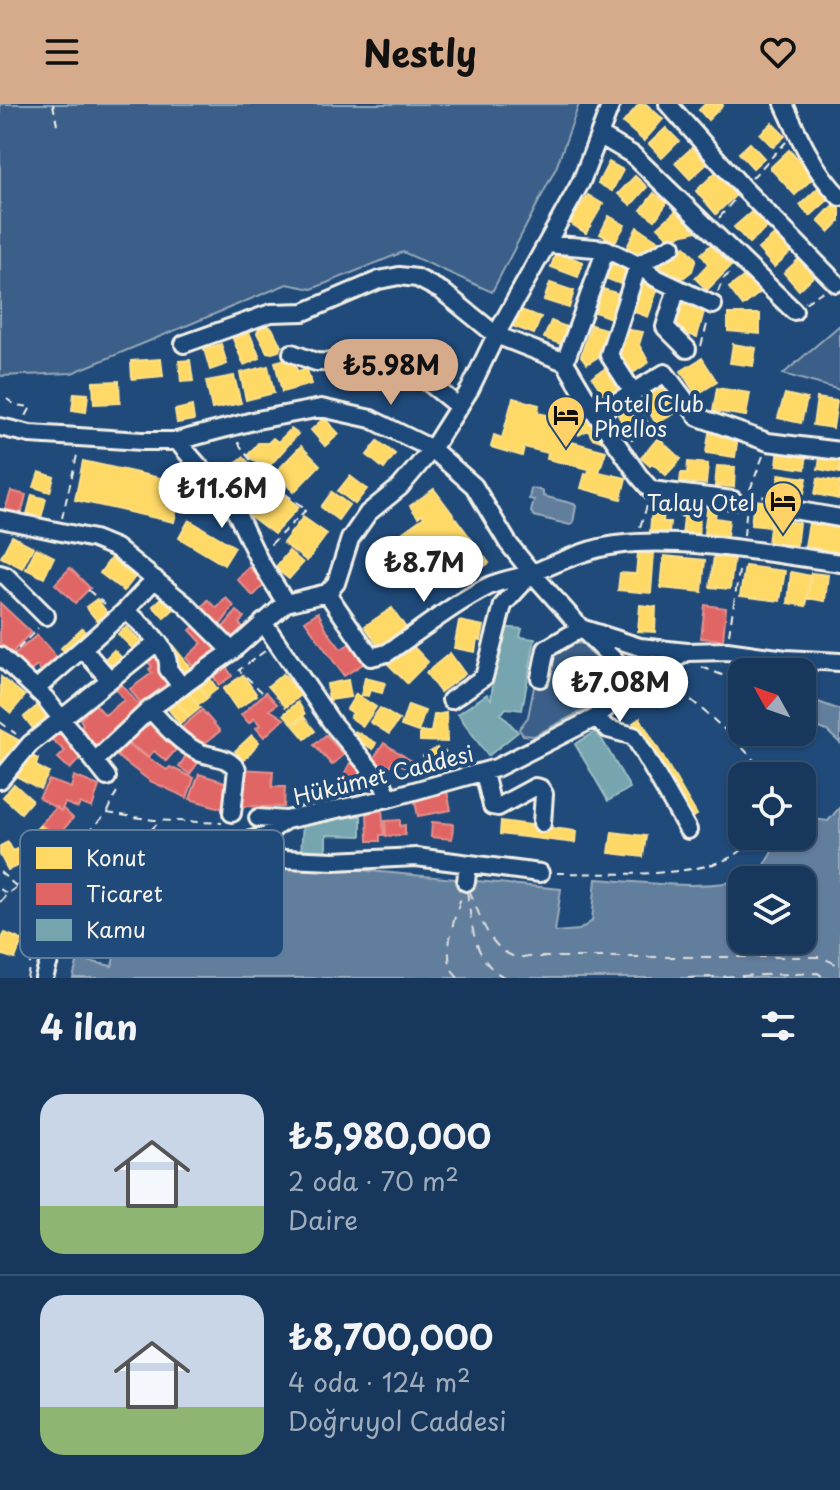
<!DOCTYPE html>
<html lang="tr">
<meta charset="utf-8">
<style>
body{margin:0;font-family:"Playpen Sans",sans-serif;background:#203f62;color:#f1f3f6;height:100vh;display:flex;flex-direction:column;font-size:30px;white-space:nowrap}
*{box-sizing:border-box;margin:0}
p{font-size:26px;color:#9eacbb}
.icon{flex:none;width:44px;height:44px;fill:none;stroke:currentColor;stroke-width:2;stroke-linecap:round;stroke-linejoin:round}
.map{position:relative;height:874px;overflow:hidden}
.side{display:flex;flex-direction:column;background:#17385c;flex:1}
.side>*{flex:none}
.needle{width:52px;rotate:310deg}
.tools{position:absolute;left:728px;top:554px;display:grid;gap:16px}
.tools a{display:grid;place-items:center;width:88px;height:88px;border-radius:16px;background:#17385c;box-shadow:0 2px 6px #0004,0 0 0 2px #365272;font-size:40px}
.price{position:absolute;translate:-50% -68px;padding:0 18px;border-radius:28px;background:#fff;color:#222;font-size:26px;line-height:52px;filter:drop-shadow(0 2px 4px #0008)}
.price::after{content:'';position:absolute;left:50%;top:48px;width:24px;height:18px;margin-left:-12px;background:inherit;clip-path:polygon(0 0,100% 0,50% 100%)}
.price.active{background:#d6ab8b;color:#111}
ul{padding:0;list-style:none}
li{display:flex;align-items:center;gap:24px;height:200px;padding:0 40px}
li+li{border-top:2px solid #365272}
li span{display:grid;place-items:center;flex:none;width:224px;height:160px;border-radius:24px;color:#555}
li>.icon{margin-inline-start:auto}
span .icon{width:96px;height:96px;fill:#fffc;stroke-width:1}
li b{font-size:34px}
h2{display:flex;justify-content:space-between;align-items:center;height:96px;padding:0 40px;font-size:34px}
header{display:flex;justify-content:space-between;align-items:center;height:104px;padding:0 40px;background:#d6ab8b;color:#111;font-size:36px;font-weight:700}
.map>svg:first-child{display:block}
.green{fill:#3a5f88;stroke:#97a8b8;stroke-width:2}
.water{fill:#627e9d;stroke:#9cacbb;stroke-width:2;fill-rule:evenodd}
.homes{fill:#ffd966;stroke:#fce08d;stroke-width:2}
.shops{fill:#e06666;stroke:#e6908d;stroke-width:2}
.public{fill:#76a5af;stroke:#9cbcc0;stroke-width:2}
.lines{fill:none;stroke-linecap:round;stroke-linejoin:round}
.ferry{stroke:#dee0dd;stroke-width:2;stroke-dasharray:10 8;stroke-linecap:butt}
.minor-casing{stroke:#f4f1e8;stroke-width:22}
.path{stroke:#f4f1e8;stroke-width:2;stroke-dasharray:8 6;stroke-linecap:butt}
.minor{stroke:#1f4a7a;stroke-width:16}
.labels{text-anchor:middle;dominant-baseline:central;stroke-width:8;stroke-linejoin:round;paint-order:stroke}
.poi-label{font-size:22px;fill:#f4f1e8;stroke:#1f4a7a;text-anchor:start}
.street-label{font-size:22px;fill:#f4f1e8;stroke:#1f4a7a}
.key{fill:#1f4a7a;stroke:#5f7c9b;stroke-width:2}
.key-label{font-size:22px;fill:#f4f1e8}
</style>
<header><svg class="icon" aria-label="menu" viewBox="0 0 24 24"><path d="M4 6h16M4 12h16M4 18h16"/></svg>Nestly<svg class="icon" aria-label="heart" viewBox="0 0 24 24"><path d="M12 20l-8-8c-3-5 5-10 8-4 3-6 11-1 8 4z"/></svg></header>
<div class="map">
<svg width="840" height="874" viewBox="0 0 840 874">
<rect width="100%" height="100%" fill="#1f4a7a"/>
<filter id="ink" filterUnits="userSpaceOnUse"><feTurbulence type="fractalNoise" baseFrequency=".0125" numOctaves="2"/><feDisplacementMap in="SourceGraphic" scale="16" xChannelSelector="R" yChannelSelector="G"/><feConvolveMatrix kernelMatrix="1 2 1 2 8 2 1 2 1" color-interpolation-filters="sRGB"/></filter>
<g filter="url(#ink)">
<path class="green" d="M0,0h579l-23,64 -64,124 -89,-40 -91,37 -25,-5 -215,89 -72,3z
M840,221v65l-57,-16z
M578,539l6,1 5,8 23,18 3,24 -81,42 -11,-1 -4,-6 9,-12 6,-30 8,-5 9,-31z"/>
<path class="water" d="M531,384l12,3v5l31,8 2,2 -3,17 -3,2 -36,-9 -3,-4 3,-12 -5,-1z
M802,592l38,14v33l-13,-12 -25,-10z
M840,703v171h-767l5,-19 34,7 18,-78 134,-27 297,28 -6,43 24,-2 13,-9 4,-42c35,2 141,17 165,-10 8,-9 13,-23 19,-33h22v-13l11,-4 15,2zM742,776h60v60h-60z"/>
<path class="homes" d="M639,0h7l17,15 -19,22 -21,-18z
M705,0h17l1,1 -15,15 -9,-10z
M772,19l13,13 -12,11 -13,-13z
M666,24l13,13 -17,17 -13,-14z
M750,39l14,15 -11,10 -14,-15z
M693,43l14,17 -17,15 -15,-16z
M789,46l25,27 -19,18 -25,-27z
M609,58l14,8 -11,21 -14,-8z
M716,68l20,23 -20,19 -20,-23z
M635,72l12,11 -16,18 -13,-11z
M818,84l11,11 -19,17 -10,-11z
M654,89l13,10 -12,17 -14,-10z
M588,91l15,9 -17,29 -16,-10z
M835,99l5,5v13l-11,11 -11,-11z
M679,104l16,14 2,9 -28,7 -11,-11z
M756,104l14,17 -21,18 -15,-16z
M609,112l16,9 -10,17 -15,-8z
M637,123l22,14 -4,8 -21,4 -7,-6z
M778,128l15,18 -19,17 -16,-18z
M711,141l20,21 -24,24 -12,-12 13,-14 -7,-10z
M685,142l11,13 -4,12 -9,7 -25,-12 1,-6z
M556,148l27,10 -5,15 -27,-10z
M803,151l15,17 -19,18 -15,-17z
M611,157l20,8 -6,17 -20,-8z
M752,172l11,14 -20,16 -14,-18 14,-11 3,3z
M639,178l19,6 -10,29 -19,-7z
M550,179l24,8 -5,17 -25,-8z
M603,185l19,6 -9,24 -18,-7z
M678,196l27,8 -8,29 -27,-8z
M518,205l23,8 -7,17 -22,-8z
M728,210h32v20l-32,-3z
M551,217l18,7 -6,17 -19,-7z
M266,221l6,3 9,18 -2,5 -7,2 -5,-1 -10,-19 3,-6z
M591,221l21,6 -8,22 -17,11 -6,-8z
M623,225l20,3 -4,13 10,17 -19,13 -15,-24z
M249,228l11,26 -16,7 -11,-26z
M221,240l6,20 -17,6 -6,-21z
M733,240l23,4 -3,18 -23,-3z
M293,253l4,14 10,-2 4,15 -29,8 -7,-30z
M702,254l15,24 -21,13 -15,-24z
M161,255l2,17 -31,3 -1,-18z
M190,256l3,21 -12,1 -2,-21z
M611,261l12,21 -18,11 -13,-20z
M268,262l6,27 -28,7 -6,-27z
M234,272l7,27 -29,6 -6,-28z
M119,277l1,22 -26,1 -1,-22z
M666,281l15,25 -25,14 -14,-25z
M717,284l33,5 -4,23 -33,-5z
M74,289l14,1 -2,18 -14,-2z
M785,290l22,5 -6,24 -23,-5z
M513,294l26,7 -1,8 36,8 6,-21 30,44 -18,-6 -4,-8 -9,5 -7,-10 -4,16 38,10 -7,21 27,6 -5,21 -40,-11 4,-14 3,1 1,-6 -42,-10 1,-6 -24,-6 -2,9 -31,-9 3,-12 8,3z
M817,294l20,3 -4,27 -20,-3z
M637,300l14,24 -19,12 -14,-25z
M192,302l2,14 -17,3 -2,-13z
M324,314l15,16 -14,12 -14,-16z
M291,325l7,5 -33,37 -17,-16 10,-12h10l5,-5 5,4z
M709,329l29,3 -3,21 -29,-4z
M658,334l23,21 -15,16 -14,-12 -2,3 -9,-8z
M378,337l17,13 -11,15 -17,-14z
M301,342l19,19 -26,27 -19,-19z
M779,344l28,4 -2,17 -28,-4z
M821,348l19,3v18l-22,-4z
M243,353l24,24 -23,20 -23,-27z
M83,357l100,22 -9,39 -99,-22z
M688,358l20,2 -2,20 -26,-2 1,-9h6z
M717,362l18,1 -1,20 -19,-1z
M39,368l15,5 -4,15 -16,-5z
M779,370l28,4 -3,15 -27,-4z
M350,372l17,13 -12,15 -17,-13z
M818,374l22,4 -1,17 -24,-5z
M272,381l27,22 -25,27 -29,-22z
M434,385l55,74 -26,18 -20,-29 10,-6 -7,-9 -32,21 -12,-16 1,-10 21,-15 -2,-3 -4,3 -8,-11z
M332,388l17,13 -11,15 -17,-13z
M32,391l14,4 -5,19 -14,-4z
M754,396l19,2 -3,25 -19,-2z
M708,398l9,1 -2,15 14,2 -2,16 -23,-3z
M652,404l12,1 -1,13h7l-1,11 -19,-2z
M679,405l21,2 -2,26 -16,-1 2,-19 -5,-1z
M303,413l24,17 -20,27 -24,-18z
M771,415l28,4 -3,25 -28,-4z
M189,416l46,27 -11,18 -45,-27z
M809,419l31,6v24l-35,-7z
M12,432l21,11 -11,21 -21,-11z
M36,444l18,9 -10,21 -18,-9z
M289,447l14,12 -14,16 -14,-11z
M638,448l16,1 -3,40 -33,-3 2,-17 16,1z
M664,452l41,4 -3,32 -41,-4z
M714,452l20,2 -4,31 -20,-2z
M111,454l24,19 -11,14 -24,-18z
M745,462l40,5 -5,30 -40,-5z
M791,468l20,4 -5,30 -18,-3z
M811,469l17,2 -3,26 -18,-3z
M164,492l11,12 -11,10 -11,-12z
M97,495l12,16 -10,8 -13,-16z
M640,501l16,2 -1,25 -17,-1z
M392,504l16,23 -27,19 -16,-24z
M459,517l25,5 -3,14 -4,-1 -2,13 -21,-4z
M126,523l18,18 -8,7 -18,-18z
M82,524l7,8 -21,19 -7,-7z
M410,539l18,19 -21,21 -19,-19z
M173,542l22,27 -13,10 -15,-29z
M114,546l11,11 -14,14 -11,-11z
M450,549l15,21 -25,18 -14,-19z
M283,570l18,21 -15,12 -18,-21z
M243,571l14,20 -20,14 -14,-20z
M1,573l24,19 -14,17 -11,-9z
M209,573l8,12 -10,8 -9,-13z
M365,574l20,5 -3,10 -12,-3 -2,6 -7,-1z
M348,576l3,17 -22,3 -2,-16z
M199,582l9,12 -11,7 -8,-12z
M187,587l13,17 -11,9 -15,-18z
M356,590l20,13 -13,19 -13,-9 3,-4 -6,-4z
M174,595l15,18 -9,7 -14,-18z
M42,598l14,17 -18,16 -14,-18z
M298,598l7,12 -12,10 -9,-10z
M408,601l17,6 -7,21 -17,-6z
M380,604l19,12 -10,14 -19,-12z
M446,609l1,29 -27,-1v-9h11l3,-17z
M304,613l11,14 -10,8 -11,-13z
M640,614l57,97 -7,4 -57,-96z
M0,626l20,11 -13,24 -7,-3z
M355,627l21,12 -3,6 -21,-12z
M252,631l7,7 -19,23 -5,-5 4,-5 -4,-4z
M437,644l3,6 5,-3 5,11 -17,9 -10,-15z
M28,650l10,5 -2,7 13,7 -9,16 -24,-13z
M14,680l18,16 -11,13 -18,-16z
M501,717l75,10 -1,12 -75,-9z
M41,720l16,13 -12,14 -16,-14z
M612,728l34,4 -3,21 -34,-4z
M8,738l5,9 13,-7 8,15 -26,11 -8,-15v-9z
M5,829l17,7 -7,19 -15,-5v-12z"/>
<path class="shops" d="M11,387l15,4 -5,20 -16,-5z
M249,463l16,17 -12,12 -16,-17z
M70,464l20,20 -15,15 -20,-19z
M226,494l8,8 -18,25 -20,-18 12,-13 9,8z
M0,499l31,29 -20,22 -11,-10z
M705,501l21,3 -3,32 -22,-2z
M237,507l7,6 -5,7 4,3 -13,15 -11,-10z
M318,508l10,20 13,17 10,-6 15,19 -22,14 -39,-55z
M198,519l27,26 -29,21 -10,-12 16,-15 -12,-13z
M37,531l24,27 -17,13 -7,-9 -9,7 -14,-18z
M154,544l23,35 -33,25 -14,-19 22,-16 -3,-4 3,-2 -8,-11z
M225,561l7,11 -13,9 -7,-11z
M122,581l21,25 -50,45 -19,-24 9,-7 -3,-5 6,-5 -4,-6 10,-8 13,15 19,-15 -8,-10z
M266,588l11,12 -7,6 14,9 -20,18 -8,-9 4,-3 -6,-7 -5,5 -8,-8z
M202,606l18,21 -20,16 -18,-20z
M145,619h6l28,23 -13,15 -12,-10 -6,6 -21,-15z
M57,624l28,25 -15,16 -12,-11 7,-7 -16,-14z
M326,631l18,20 -12,10 -18,-20z
M384,639l29,19 -5,7 -14,-9 -8,12 -3,-2 -3,4 -9,-12z
M126,640l41,26 3,-3 24,11 -7,20 -37,-17 -33,-25z
M190,645l12,8 -12,17 -11,-7z
M350,659l15,7 -8,17 -16,-7z
M240,665l33,2 -1,16h13l-1,20 -46,-1z
M199,670l32,10 -7,25 -34,-10z
M74,672l25,10 -7,22 -12,-5 -2,5 -13,-5 -4,8 -22,-13 10,-18 22,8z
M447,687l4,19 -33,6 -4,-19z
M56,703l5,4 2,-2 10,9 -16,19 -16,-13z
M382,705l2,26h-4v6h-12l-1,-30z
M400,716v6l5,-1v10l-19,1 -1,-15z
M432,718l21,2 -1,15 -21,-2z"/>
<path class="public" d="M500,523l22,2 -2,8 15,2 -13,71 -16,-2 -5,6 17,18 -30,24 -30,-42 29,-20 4,5 2,-15 -5,-1z
M597,627l33,57 -22,13 -33,-57z
M361,712v20l-35,-1v21l-25,-2 2,-33 26,1 1,-5z"/>
<g class="lines">
<path class="ferry" d="M469,786c12,26 18,57 46,67h306l19,9
M467,787c5,32 5,71 39,87
M458,874c-21,-21 0,-67 6,-91
M687,874l131,-5 6,5"/>
<g class="minor-casing">
<path id="minor" d="M668,0l75,84 93,95
M784,0c15,33 30,67 56,93
M599,31l34,20 161,156
M547,140l59,5 32,16 18,13 57,27
M677,184l-12,39 22,22
M184,240l87,-31 33,-1 75,-32 20,-4 18,2 25,13 54,44 69,27 31,52 43,62 12,14 82,10
M292,249l24,9 80,1 16,6 47,38
M565,258l41,-113
M633,288l-24,-37 29,-90 34,-19
M596,310l69,-41 33,44 70,25 72,9
M0,323l30,7 112,7h35l80,-21 64,-12 50,11 61,30 42,37 34,57 24,30 49,55 56,54
M177,337l41,47 19,26 22,46 27,43
M788,405l52,9
M0,415l94,20 22,9 70,57 46,46
M0,470l6,2 40,40
M327,489l44,64 16,-4c33,-22 66,-49 102,-67 15,-7 31,-8 46,-14 27,-11 51,-23 81,-27 66,-9 157,9 224,18
M327,489l9,-10 14,-44 18,-26 32,-26 32,-38 38,-60 26,-54 85,-153 30,-78
M126,506c14,15 45,36 42,59l14,18
M263,518l69,101 51,61 6,14
M83,545l27,31
M0,552l45,42 62,79
M540,574l6,-29 35,-21 59,19 47,5
M36,585l90,-79 29,-31
M451,596l33,-23 19,-72 29,-32
M150,605c15,17 31,35 51,44 15,5 25,3 36,16l-5,44
M595,614l13,11 26,7 54,94
M95,657l55,-52 82,-58 54,-48 41,-10
M484,669l8,33 6,1 37,-20 5,1 4,6 -2,29
M0,676l30,-36 127,-102
M258,714l28,2
M540,769l-124,-16 -82,4 -48,-2 -13,-2 -7,-6c1,-17 4,-22 20,-31l103,-22 107,-30 99,-50 42,-36 50,-30 40,-1 59,8 54,3
M466,778l2,-18
M44,874l12,-41 30,-40 24,-19 24,-9 133,-33"/>
</g>
<path class="path" d="M53,0l4,21
M752,74l34,-36
M719,114l14,-17
M718,188l5,-13 9,-8
M805,199l18,-12
M701,242l7,-25
M7,295l8,6 16,2 -6,11
M238,338c15,26 43,51 69,67l-38,37
M763,352l-15,39 28,3
M62,414l16,-67
M640,423l8,-24
M744,431l3,-30
M88,486l18,15
M729,530l11,-69
M18,545l20,-21
M702,563l40,16
M670,578c34,29 70,58 96,94
M262,588l-23,-22 26,-19
M0,618l16,12
M108,708l10,-23
M119,753l10,-5 30,-30
M0,768l17,15
M557,769c49,0 140,7 181,-20 6,-4 12,-12 18,-17
M0,785l6,4
M0,798l7,-8 69,-49 31,-32 47,7 68,3
M27,874l6,-30 6,-11"/>
<use href="#minor" class="minor"/>
</g>
</g>
<defs>
<g id="hotel-pin" transform="scale(2)"><path d="M0 17L-7.5 6A9.5 9.5 0 1 1 7.5 6Z" fill="#ffd166" stroke="#1f4a7a"/><path d="M-6-4.5h1.5V1H6V5H4.5V3h-9V5H-6ZM-4 0a1.8 1.8 0 1 1 3.6 0ZM.5 0V-2.5h3Q6-2.5 6 0Z" fill="#111"/></g>
</defs>
<g fill-rule="evenodd">
<use href="#hotel-pin" x="566" y="311"/>
<use href="#hotel-pin" x="783" y="397"/>
</g>
<g class="labels">
<g class="poi-label">
<text x="594" y="298">Hotel Club<tspan x="594" dy="25">Phellos</tspan></text>
<text x="755" y="397" text-anchor="end">Talay Otel</text>
</g>
<g class="street-label">
<text transform="translate(383 670) rotate(-14)">Hükümet Caddesi</text>
</g>
</g>
<rect x="20" y="726" width="264" height="128" rx="12" class="key"/>
<rect x="36" y="743" width="36" height="22" fill="#ffd966"/>
<rect x="36" y="779" width="36" height="22" fill="#e06666"/>
<rect x="36" y="815" width="36" height="22" fill="#76a5af"/>
<g class="key-label">
<text x="86" y="762">Konut</text>
<text x="86" y="798">Ticaret</text>
<text x="86" y="834">Kamu</text>
</g>
</svg>
<div class="tools">
<a><svg class="needle" viewBox="-14 -14 28 28"><path d="M0-13l5 13h-10z" fill="#e53935"/><path d="M0 13l5-13h-10z" fill="#9eacbb"/></svg></a>
<a><svg class="icon" aria-label="locate" viewBox="0 0 24 24"><circle cx="12" cy="12" r="6"/><path d="M12 2v4M12 18v4M2 12h4M18 12h4"/></svg></a>
<a><svg class="icon" aria-label="layers" viewBox="0 0 24 24"><path d="M12 4l9 5-9 5-9-5zM3 14l9 5 9-5"/></svg></a>
</div>
<b class="price active" style="left:391px;top:303px">₺5.98M</b>
<b class="price" style="left:222px;top:426px">₺11.6M</b>
<b class="price" style="left:424px;top:500px">₺8.7M</b>
<b class="price" style="left:620px;top:620px">₺7.08M</b>
</div>
<section class="side">
<h2>4 ilan<svg class="icon" aria-label="filters" viewBox="0 0 24 24"><path d="M4 7h16M4 17h16"/><circle cx="9" cy="7" r="2"/><circle cx="15" cy="17" r="2"/></svg></h2>
<ul>
<li><span style="background:linear-gradient(#c9d6e8 70%,#8fb573 0)"><svg class="icon" aria-label="home" viewBox="0 0 24 24"><path d="M3 11l9-7 9 7M6 9v11h12V9"/></svg></span><div><b>₺5,980,000</b><p>2 oda · 70 m²</p><p>Daire</p></div></li>
<li><span style="background:linear-gradient(#c9d6e8 70%,#8fb573 0)"><svg class="icon" aria-label="home" viewBox="0 0 24 24"><path d="M3 11l9-7 9 7M6 9v11h12V9"/></svg></span><div><b>₺8,700,000</b><p>4 oda · 124 m²</p><p>Doğruyol Caddesi</p></div></li>
</ul>
</section>
